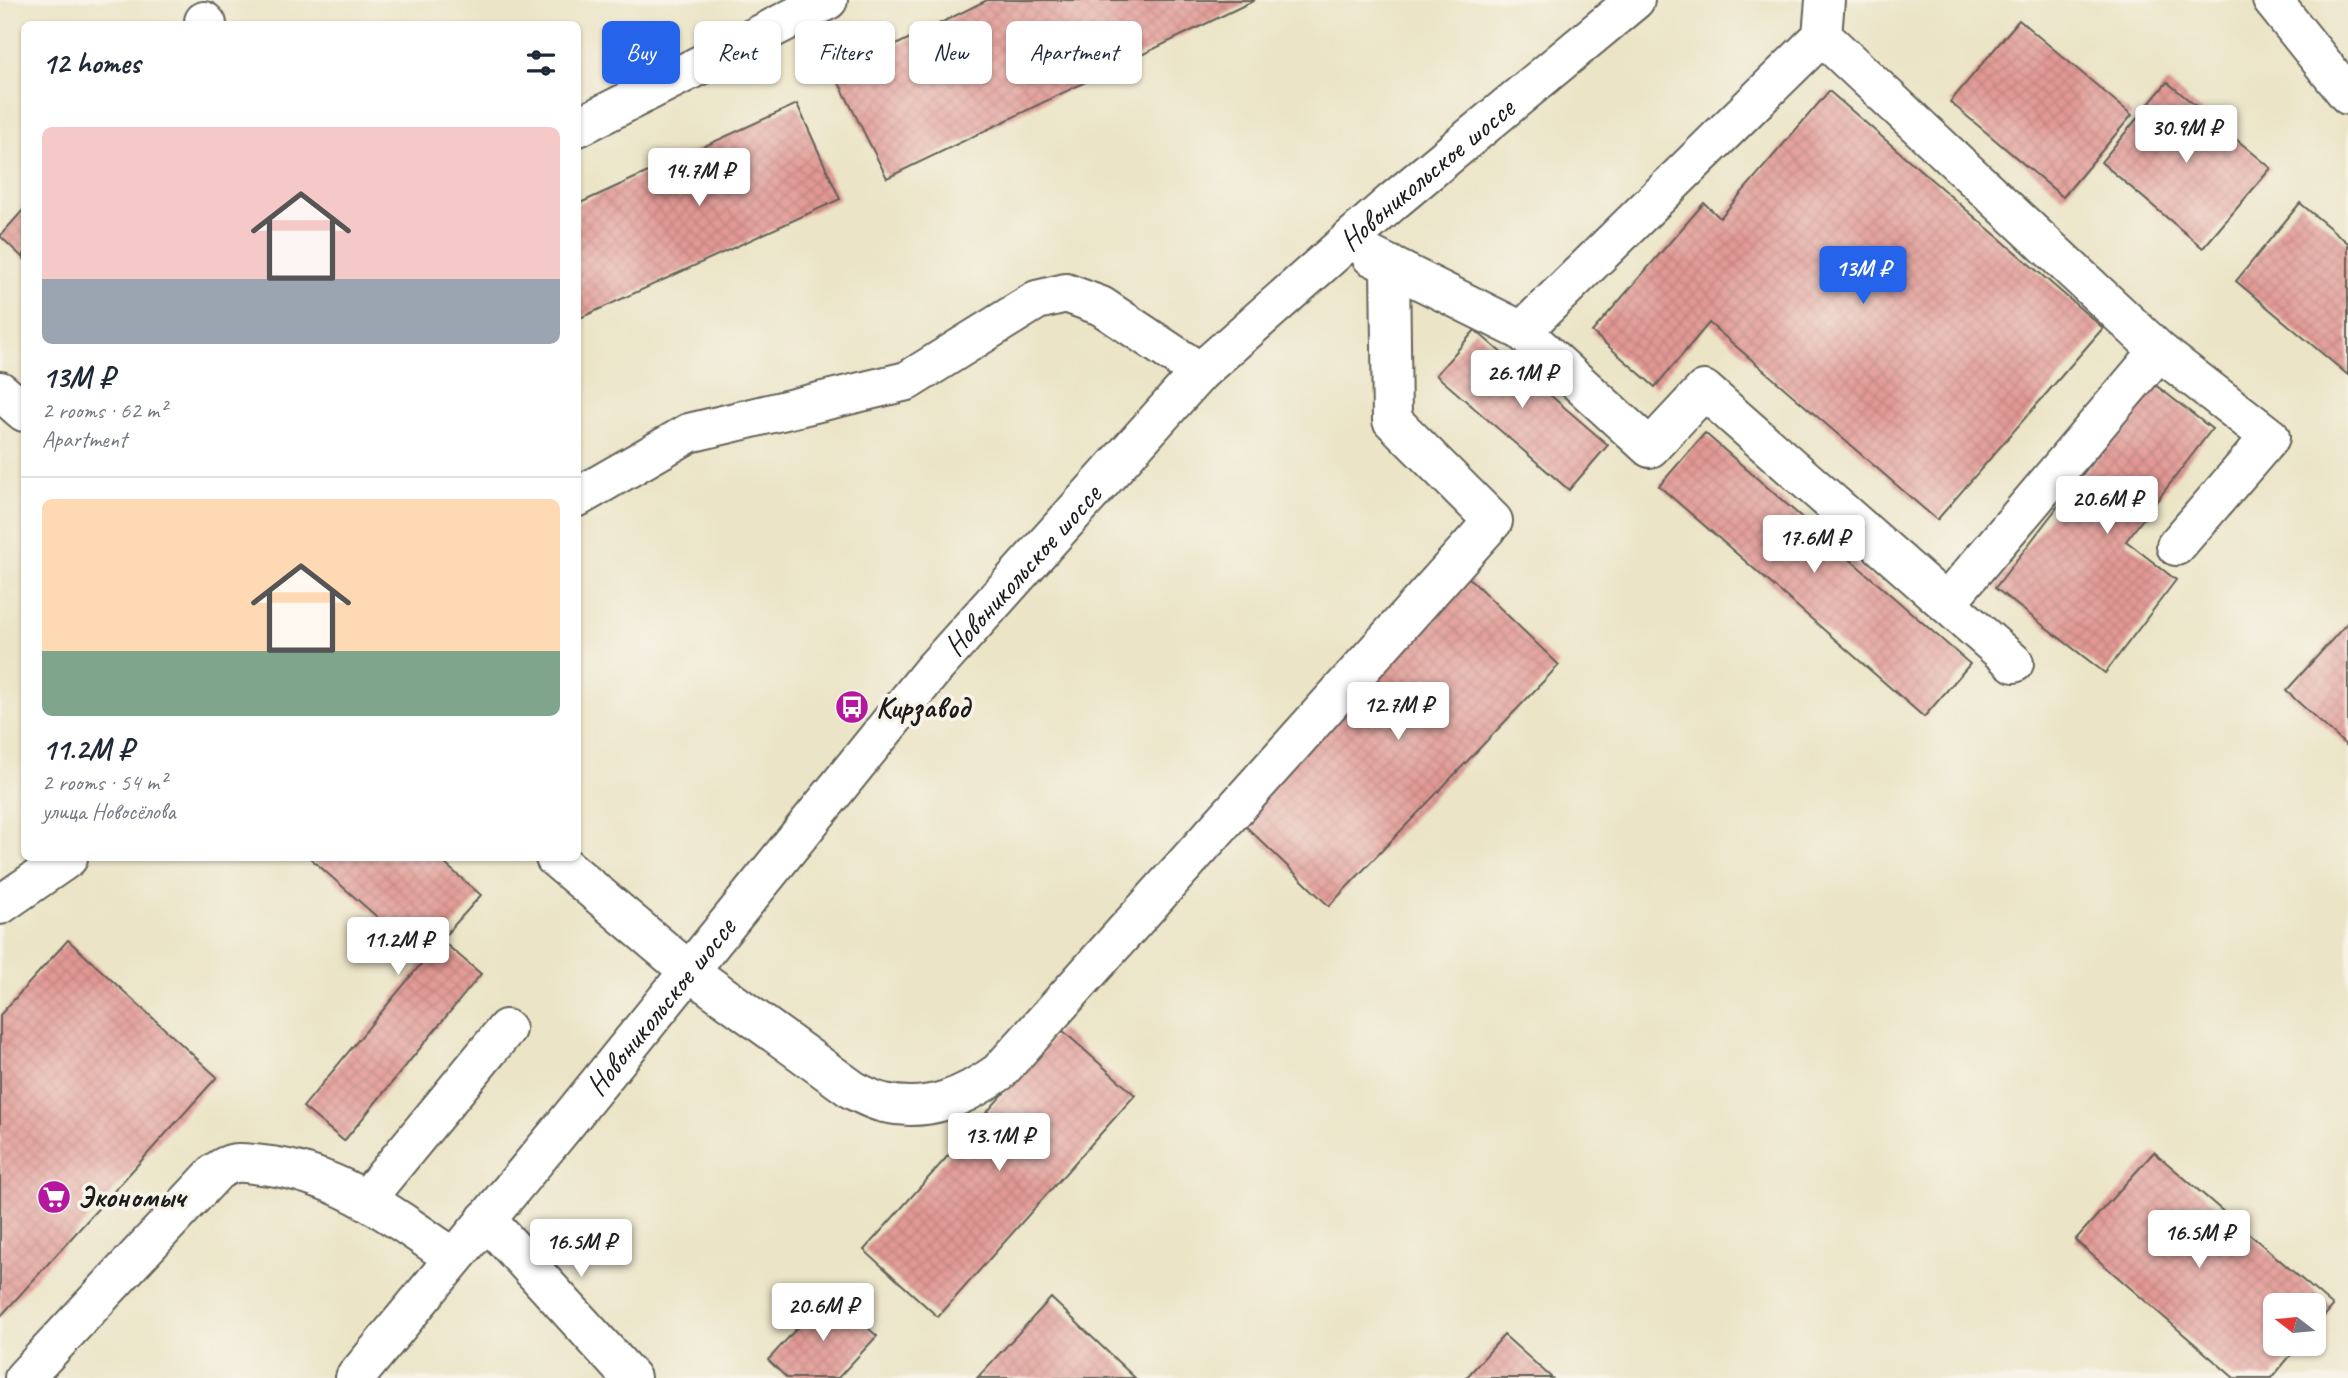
<!DOCTYPE html>
<meta charset="utf-8">
<style>
body{margin:0;font-family:Caveat,sans-serif;background:#f6f6f7;color:#1f2937;height:100vh;display:flex;flex-direction:column;font-size:26px;white-space:nowrap}
*{box-sizing:border-box;margin:0}
p{font-size:23px;color:#747a83}
.icon{flex:none;width:38px;height:38px;fill:none;stroke:currentColor;stroke-width:2;stroke-linecap:round;stroke-linejoin:round}
.map{position:relative;flex:1;overflow:hidden}
.details{position:absolute;left:21px;top:21px;width:560px;height:840px;display:flex;flex-direction:column;background:#fff;border-radius:10px;box-shadow:0 2px 5px #0004}
.details>*{flex:none}
.banner{position:absolute;left:602px;top:21px;width:665px;height:63px;display:flex;gap:14px}
.needle{width:46px;rotate:286deg}
.buttons{position:absolute;left:2263px;top:1293px;display:grid;gap:14px}
.buttons a{display:grid;place-items:center;width:63px;height:63px;border-radius:10px;background:#fff;box-shadow:0 2px 5px #0004;font-size:35px}
.price{position:absolute;translate:-50% -60px;padding:0 16px;border-radius:7px;background:#fff;color:#222;font-size:23px;line-height:46px;filter:drop-shadow(0 2px 4px #0008)}
.price::after{content:'';position:absolute;left:50%;top:42px;width:21px;height:16px;margin-left:-10px;background:inherit;clip-path:polygon(0 0,100% 0,50% 100%)}
.price.current{background:#2563eb;color:#fff}
ul{padding:0;list-style:none}
li{display:grid;align-content:center;gap:14px;height:371px;padding:0 21px}
li+li{border-top:2px solid #e0e1e3}
li span{display:grid;place-items:center;height:217px;border-radius:10px;color:#555}
li>.icon{margin-inline-start:auto}
span .icon{width:126px;height:126px;fill:#fffc;stroke-width:1}
li b{font-size:30px}
h2{display:flex;justify-content:space-between;align-items:center;height:84px;padding:0 21px;font-size:30px}
.pill{padding:0 24px;border-radius:10px;background:#fff;box-shadow:0 2px 5px #0004;font-size:24px;line-height:63px}
.pill.current{background:#2563eb;color:#fff}
.map>svg:first-child{display:block}
.building{fill:url(#building-cross-hatch)}
.lines{fill:none;stroke-linecap:round;stroke-linejoin:round}
.minor-casing{stroke:#646258;stroke-width:42}
.major-casing{stroke:#646258;stroke-width:42}
.highway-casing{stroke:#646258;stroke-width:42}
.minor{stroke:#fff;stroke-width:38}
.major{stroke:#fff;stroke-width:38}
.highway{stroke:#fff;stroke-width:38}
.labels{text-anchor:middle;dominant-baseline:central;stroke-width:7;stroke-linejoin:round;paint-order:stroke}
.street-label{font-size:30px;fill:#1c1c1c;stroke:#f7f3e8}
.poi-label{font-size:30px;font-weight:bold;fill:#1c1c1c;stroke:#f7f3e8;text-anchor:start}
</style>
<div class="map">
<svg width="2348" height="1378" viewBox="0 0 2348 1378">
<defs>
<pattern id="building-cross-hatch" width="8" height="8" patternUnits="userSpaceOnUse" patternTransform="scale(1.75)"><rect width="8" height="8" fill="#e29994"/><path d="M0 0l8 8M0 8l8-8" fill="none" stroke="#c1837f"/></pattern>
</defs>
<rect width="100%" height="100%" fill="#f7f3e8"/>
<filter id="ink" filterUnits="userSpaceOnUse"><feTurbulence type="fractalNoise" baseFrequency=".0143" numOctaves="2"/><feDisplacementMap in="SourceGraphic" scale="14" xChannelSelector="R" yChannelSelector="G"/><feConvolveMatrix kernelMatrix="1 2 1 2 8 2 1 2 1" color-interpolation-filters="sRGB"/></filter>
<filter id="wash" filterUnits="userSpaceOnUse"><feTurbulence type="fractalNoise" baseFrequency=".00686" numOctaves="4" result="noise"/><feDisplacementMap in="SourceGraphic" scale="28" xChannelSelector="R" yChannelSelector="G"/><feGaussianBlur stdDeviation="1.57" result="paint"/><feColorMatrix in="noise" values="0 0 0 0 0 0 0 0 0 0 0 0 0 0 0 0 0 1.4 0 .05"/><feComposite in="paint" operator="in"/></filter>
<g filter="url(#wash)">
<rect width="100%" height="100%" fill="#ebe4c6"/>
<g id="blocks">
<path class="building" d="M987,0h268l-368,178 -52,-103z
M2019,20l113,95 -69,82 -113,-95z
M2167,82l104,86 -68,80 -102,-86z
M1829,91l274,237 -166,192 -228,-197 -54,64 -63,-55 112,-129 16,15z
M797,104l43,95 -262,120v-115z
M2300,203l48,40v132l-112,-94z
M24,209v50l-24,-23z
M1475,330l133,115 -39,45 -133,-115z
M2153,383l59,46 -86,112 50,39 -71,93 -110,-85z
M1705,433l265,231 -46,53 -265,-231z
M1468,577l91,88 -230,241 -92,-88z
M2348,622v125l-62,-56z
M310,858h128l43,37 -40,45 40,34 -137,167 -41,-34 122,-148z
M68,940l149,137 -217,240v-302z
M1061,1029l74,66 -197,222 -74,-67z
M2154,1152l179,154 -19,22v-22h-39v38h25l-28,34h-38l-159,-138z
M829,1293l48,43 -39,42h-51l-19,-18z
M1051,1298l84,80h-158z
M1504,1335l48,43h-86z"/>
</g>
</g>
<g filter="url(#ink)">
<use href="#blocks" fill-opacity="0" stroke="#646258" stroke-width="2"/>
<g class="lines">
<g class="minor-casing">
<path id="minor" d="M2272,0l76,95
M204,21l3,3
M1822,36l337,315 -213,252
M578,127l250,-127
M1371,256l151,75 128,117 54,-58 310,273
M1522,331l300,-295 3,-36
M2159,351l111,86 -94,109
M578,497l111,-64 218,-52 130,-81 29,-7 35,13 99,66
M0,905l68,-47
M689,971l164,119c10,5 21,11 31,13 44,10 80,-6 115,-31l494,-551 -101,-101 -2,-155
M366,1199l140,-170
M486,1219l145,159
M24,1378l192,-206c18,-13 25,-9 46,-7 74,7 133,52 192,93"/>
</g>
<g class="major-casing">
<path id="major" d="M0,391l24,21
M555,858l134,113"/>
</g>
<g class="highway-casing">
<g id="highway">
<path id="s1" d="M355,1378l204,-246 372,-460 269,-300 191,-169 244,-203"/>
</g>
</g>
<use href="#minor" class="minor"/>
<use href="#major" class="major"/>
<use href="#highway" class="highway"/>
</g>
</g>
<defs>
<g id="bus-disc" transform="scale(1.75)"><circle r="9.5" fill="#b5179e" stroke="#f7f3e8"/><path d="M-5-6H5V4H4V6H2V4H-2V6H-4V4H-5ZM-3.5-4V0h7V-4ZM-3.5 1.2v1.5H-2V1.2ZM2 1.2v1.5H3.5V1.2Z" fill="#fff"/></g>
<g id="supermarket-disc" transform="scale(1.75)"><circle r="9.5" fill="#b5179e" stroke="#f7f3e8"/><path d="M-6-5.5h2.5l.6 2H6L4.5 2H-2.5L-4.4-4H-6ZM-1.5 3.2a1.3 1.3 0 1 0 .1 0ZM3 3.2a1.3 1.3 0 1 0 .1 0Z" fill="#fff"/></g>
</defs>
<g fill-rule="evenodd">
<use href="#bus-disc" x="852" y="707"/>
<use href="#supermarket-disc" x="54" y="1197"/>
</g>
<g class="labels">
<g class="street-label">
<text stroke="none"><textPath href="#s1" startOffset="1615">Новоникольское шоссе</textPath></text>
<text stroke="none"><textPath href="#s1" startOffset="1048">Новоникольское шоссе</textPath></text>
<text stroke="none"><textPath href="#s1" startOffset="481">Новоникольское шоссе</textPath></text>
</g>
<g class="poi-label">
<text x="876" y="707">Кирзавод</text>
<text x="78" y="1197">Экономыч</text>
</g>
</g>
</svg>
<div class="buttons">
<a><svg class="needle" viewBox="-14 -14 28 28"><path d="M0-13l5 13h-10z" fill="#e53935"/><path d="M0 13l5-13h-10z" fill="#747a83"/></svg></a>
</div>
<b class="price" style="left:2186px;top:165px">30.9M ₽</b>
<b class="price" style="left:699px;top:208px">14.7M ₽</b>
<b class="price current" style="left:1863px;top:306px">13M ₽</b>
<b class="price" style="left:1522px;top:410px">26.1M ₽</b>
<b class="price" style="left:2107px;top:536px">20.6M ₽</b>
<b class="price" style="left:1814px;top:575px">17.6M ₽</b>
<b class="price" style="left:1398px;top:742px">12.7M ₽</b>
<b class="price" style="left:398px;top:977px">11.2M ₽</b>
<b class="price" style="left:999px;top:1173px">13.1M ₽</b>
<b class="price" style="left:2199px;top:1270px">16.5M ₽</b>
<b class="price" style="left:581px;top:1279px">16.5M ₽</b>
<b class="price" style="left:823px;top:1343px">20.6M ₽</b>
<div class="banner">
<a class="pill current">Buy</a>
<a class="pill">Rent</a>
<a class="pill">Filters</a>
<a class="pill">New</a>
<a class="pill">Apartment</a>
</div>
<section class="details">
<h2>12 homes<svg class="icon" aria-label="filters" viewBox="0 0 24 24"><path d="M4 7h16M4 17h16"/><circle cx="9" cy="7" r="2"/><circle cx="15" cy="17" r="2"/></svg></h2>
<ul>
<li><span style="background:linear-gradient(#f6c9c9 70%,#9aa5b1 0)"><svg class="icon" aria-label="home" viewBox="0 0 24 24"><path d="M3 11l9-7 9 7M6 9v11h12V9"/></svg></span><div><b>13M ₽</b><p>2 rooms · 62 m²</p><p>Apartment</p></div></li>
<li><span style="background:linear-gradient(#ffd9b3 70%,#7fa58c 0)"><svg class="icon" aria-label="home" viewBox="0 0 24 24"><path d="M3 11l9-7 9 7M6 9v11h12V9"/></svg></span><div><b>11.2M ₽</b><p>2 rooms · 54 m²</p><p>улица Новосёлова</p></div></li>
</ul>
</section>
</div>
